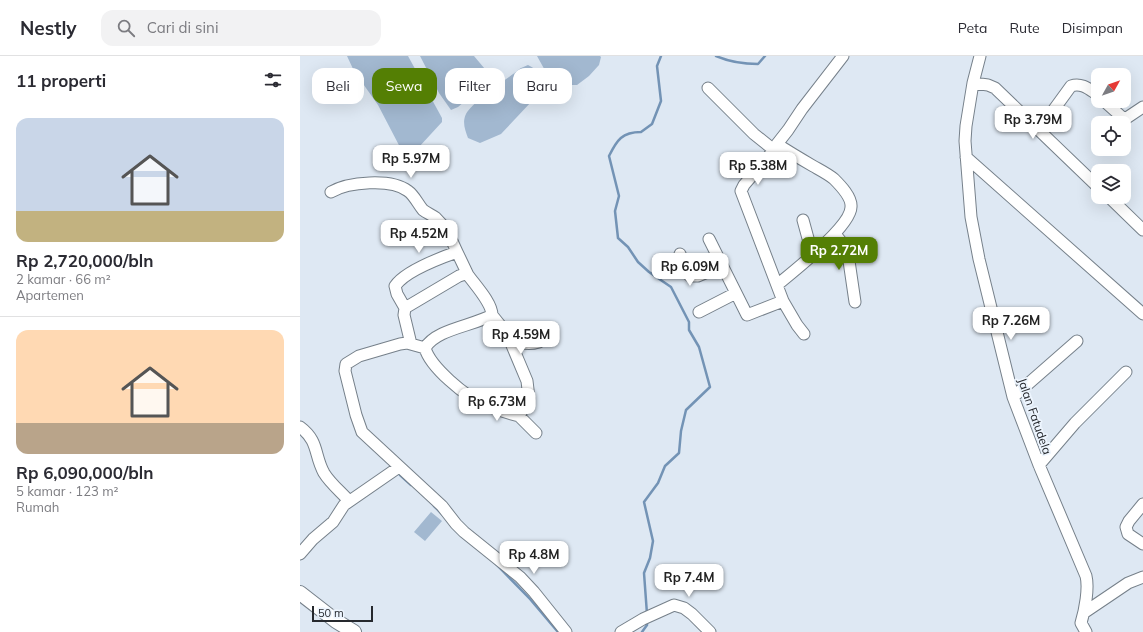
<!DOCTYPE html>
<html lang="id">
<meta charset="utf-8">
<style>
body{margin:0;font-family:Mulish,sans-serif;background:#f2f2f3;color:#2b2b33;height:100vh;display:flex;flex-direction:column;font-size:15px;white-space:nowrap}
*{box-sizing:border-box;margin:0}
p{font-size:13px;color:#7c7c81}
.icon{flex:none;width:22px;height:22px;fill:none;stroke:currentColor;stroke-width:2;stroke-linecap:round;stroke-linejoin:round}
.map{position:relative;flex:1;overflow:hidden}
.details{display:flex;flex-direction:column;background:#fff;width:300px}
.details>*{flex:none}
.banner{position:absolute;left:12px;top:12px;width:380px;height:36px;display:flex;gap:8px}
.needle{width:26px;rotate:50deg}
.buttons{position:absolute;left:791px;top:12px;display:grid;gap:8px}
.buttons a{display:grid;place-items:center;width:40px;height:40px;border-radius:8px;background:#fff;box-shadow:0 4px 16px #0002;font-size:20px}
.scale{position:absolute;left:12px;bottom:10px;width:61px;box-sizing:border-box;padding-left:4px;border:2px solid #26292e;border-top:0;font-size:11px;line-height:14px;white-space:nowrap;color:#26292e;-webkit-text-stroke:3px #edf5fe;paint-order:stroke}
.price{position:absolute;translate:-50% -34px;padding:0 9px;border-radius:8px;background:#fff;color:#222;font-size:13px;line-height:26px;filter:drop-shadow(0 1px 2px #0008)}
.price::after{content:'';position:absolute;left:50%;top:24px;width:12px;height:9px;margin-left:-6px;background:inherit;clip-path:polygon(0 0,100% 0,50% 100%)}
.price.active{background:#547f04;color:#fff}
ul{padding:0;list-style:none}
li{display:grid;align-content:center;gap:8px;height:212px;padding:0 16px}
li+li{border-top:1px solid #e1e1e2}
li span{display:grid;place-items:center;height:124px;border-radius:12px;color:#555}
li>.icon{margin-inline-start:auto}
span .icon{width:72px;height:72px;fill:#fffc;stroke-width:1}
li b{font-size:17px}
h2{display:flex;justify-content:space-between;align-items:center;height:48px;padding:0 16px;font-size:17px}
.chip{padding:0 14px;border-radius:12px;background:#fff;box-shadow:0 4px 16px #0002;font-size:14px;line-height:36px}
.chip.active{background:#547f04;color:#fff}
header{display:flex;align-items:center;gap:24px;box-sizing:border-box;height:56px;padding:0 20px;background:#fff;border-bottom:1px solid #e1e1e2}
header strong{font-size:19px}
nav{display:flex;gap:22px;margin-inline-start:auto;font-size:14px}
.search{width:280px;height:36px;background:#f2f2f3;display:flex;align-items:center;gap:10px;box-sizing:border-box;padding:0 14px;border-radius:12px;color:#7c7c81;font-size:15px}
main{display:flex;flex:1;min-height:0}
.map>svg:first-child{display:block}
.green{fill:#a2b8d0}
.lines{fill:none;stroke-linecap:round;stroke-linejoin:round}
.stream{stroke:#7393b5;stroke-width:2.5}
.minor-casing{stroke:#76808a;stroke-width:13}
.major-casing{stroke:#76808a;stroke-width:16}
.minor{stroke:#fff;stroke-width:11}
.major{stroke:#fff;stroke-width:14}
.labels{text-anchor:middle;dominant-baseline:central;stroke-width:3.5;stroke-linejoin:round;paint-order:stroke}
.street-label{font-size:12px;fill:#26292e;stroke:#edf5fe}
</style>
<header>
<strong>Nestly</strong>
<div class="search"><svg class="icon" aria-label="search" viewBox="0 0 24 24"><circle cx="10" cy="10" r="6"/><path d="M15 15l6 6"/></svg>Cari di sini</div>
<nav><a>Peta</a><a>Rute</a><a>Disimpan</a></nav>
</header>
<main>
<section class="details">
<h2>11 properti<svg class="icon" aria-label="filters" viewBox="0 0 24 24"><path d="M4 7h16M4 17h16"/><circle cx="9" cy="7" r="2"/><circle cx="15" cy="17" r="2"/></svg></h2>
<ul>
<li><span style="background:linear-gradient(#c9d6e8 75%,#c2b280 0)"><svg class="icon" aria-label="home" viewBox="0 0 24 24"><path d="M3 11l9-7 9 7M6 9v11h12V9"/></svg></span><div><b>Rp 2,720,000/bln</b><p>2 kamar · 66 m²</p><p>Apartemen</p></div></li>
<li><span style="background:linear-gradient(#ffd9b3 75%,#b9a48a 0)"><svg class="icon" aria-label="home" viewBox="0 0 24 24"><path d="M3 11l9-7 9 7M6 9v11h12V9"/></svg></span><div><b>Rp 6,090,000/bln</b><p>5 kamar · 123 m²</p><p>Rumah</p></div></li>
</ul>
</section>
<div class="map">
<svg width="843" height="576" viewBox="0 0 843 576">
<rect width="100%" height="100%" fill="#dee8f3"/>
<path class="green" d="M47,0h61l34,62v4l-23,25 -9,6 -8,-2 -24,-46 -24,-34z
M120,0h54l16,19v5l-32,27 -7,3 -12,-17z
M237,0h63l1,1 -2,8 -10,11 -12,9h-14l-9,-3 -7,-8z
M228,9c9,5 16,9 20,19l-47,50 -21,9 -12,-5c-3,-8 -6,-16 -2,-24 7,-13 41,-35 55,-46z
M131,456l11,9 -17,20 -11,-9z"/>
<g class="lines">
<path class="stream" d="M416,0c14,6 26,8 42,8l7,-8
M100,419l11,10
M134,450l9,9
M195,507l35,36 28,33
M347,558l-3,-41 6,-15 3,-17 -9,-39 14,-19 7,-17 14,-13 2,-22 5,-21 24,-23 -11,-40 -10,-17v-8l-18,-35 -22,-15 -11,-10 -10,-15 -10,-9 -3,-27 4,-15 -10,-40c8,-16 13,-24 32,-24l11,-8 9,-23 -4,-35 4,-10
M342,576l5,-7v-4"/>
<g class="minor-casing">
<path id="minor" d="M680,0l-7,27 -7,43 -1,15 6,76 8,42 34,138 26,68 47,111c3,12 -1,34 -5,47l5,9
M673,27l15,2 7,3 103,99
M408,32l46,46 20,16
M804,45l19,17 2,1 18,-12
M739,74l32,-44c11,-4 19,4 27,9
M477,88c12,8 24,15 36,22 7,4 15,8 21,13 6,6 18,18 17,28 0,19 -58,65 -74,78
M666,101l177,157
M31,136c17,-10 60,-14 77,-1 6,4 10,13 15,19 4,3 9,5 13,8 10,9 16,22 21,34
M809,141l34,33
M503,164l6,22v16
M535,178l8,10 6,17 6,41
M409,183l38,76 36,-14
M380,198l6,17 4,5h8l24,-10
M105,252l-8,-14 -2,-8c10,-15 45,-28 62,-34l11,23
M399,256l37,-19
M192,259l8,10 11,18 16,38 2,17 -10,18 17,17
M504,278l-7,-9 -14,-24 -42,-110 3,-6 30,-35 3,-6 11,-14 14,-21 41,-53
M207,280c11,6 19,10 32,6
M111,288l-7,-29 1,-7 54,-32 6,-2 3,1c8,11 24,28 24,40 -19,11 -56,14 -67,33 5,19 41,49 59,56 11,5 23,9 35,12
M125,292l-18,-5 -7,1 -41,12 -13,8 -1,7 11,44 6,17 80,74 14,18 8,8 56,45 14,15 32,40
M713,341l64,-56
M0,371c19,14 14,28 24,46 6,10 17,19 25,28
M739,409l36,-42 51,-51
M843,448l-14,17 -3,6 2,7 15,10
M0,498l13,-15 20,-17 11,-17 55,-38
M785,556l43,-29 15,-6
M321,576l22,-13 31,-14 10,3 8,6 18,18"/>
</g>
<g class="major-casing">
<path id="major" d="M0,537l36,28 18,11"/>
</g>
<use href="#minor" class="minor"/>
<use href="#major" class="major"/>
</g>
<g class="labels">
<g class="street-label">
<text transform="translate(735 360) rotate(71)">Jalan Fatudela</text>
</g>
</g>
</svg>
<div class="buttons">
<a><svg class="needle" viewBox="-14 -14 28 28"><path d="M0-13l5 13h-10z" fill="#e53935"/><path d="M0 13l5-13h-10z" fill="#7c7c81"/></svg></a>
<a><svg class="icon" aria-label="locate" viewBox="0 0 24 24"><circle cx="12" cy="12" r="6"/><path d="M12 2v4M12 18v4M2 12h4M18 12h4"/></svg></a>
<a><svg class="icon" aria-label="layers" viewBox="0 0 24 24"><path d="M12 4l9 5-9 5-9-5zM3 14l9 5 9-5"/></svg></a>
</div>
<div class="scale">50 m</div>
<b class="price" style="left:733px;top:84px">Rp 3.79M</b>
<b class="price" style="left:111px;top:123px">Rp 5.97M</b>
<b class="price" style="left:458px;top:130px">Rp 5.38M</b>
<b class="price" style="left:119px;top:198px">Rp 4.52M</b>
<b class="price active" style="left:539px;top:215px">Rp 2.72M</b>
<b class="price" style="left:390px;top:231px">Rp 6.09M</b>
<b class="price" style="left:711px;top:285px">Rp 7.26M</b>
<b class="price" style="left:221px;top:299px">Rp 4.59M</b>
<b class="price" style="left:197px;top:366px">Rp 6.73M</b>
<b class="price" style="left:234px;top:519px">Rp 4.8M</b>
<b class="price" style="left:389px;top:542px">Rp 7.4M</b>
<div class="banner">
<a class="chip">Beli</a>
<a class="chip active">Sewa</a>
<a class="chip">Filter</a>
<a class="chip">Baru</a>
</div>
</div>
</main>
